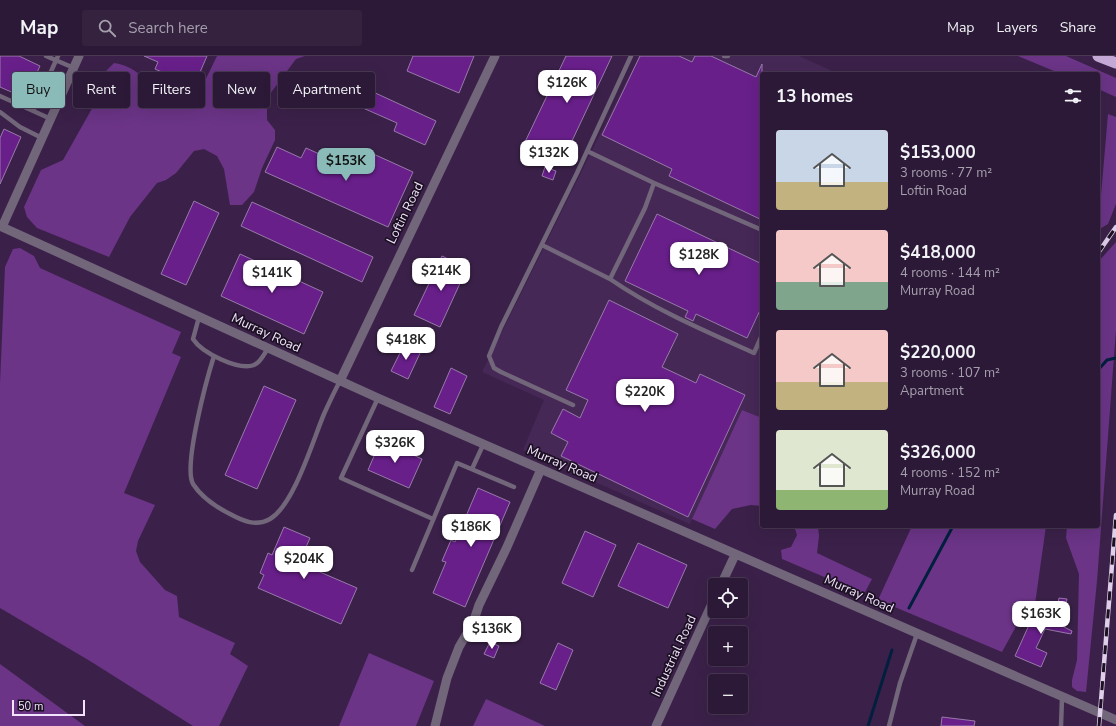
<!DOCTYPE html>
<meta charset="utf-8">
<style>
body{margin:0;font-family:"Nunito Sans",sans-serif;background:#34223f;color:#f1f3f6;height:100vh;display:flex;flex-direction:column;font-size:15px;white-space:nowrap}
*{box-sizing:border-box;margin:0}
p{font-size:13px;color:#a6a0ad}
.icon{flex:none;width:22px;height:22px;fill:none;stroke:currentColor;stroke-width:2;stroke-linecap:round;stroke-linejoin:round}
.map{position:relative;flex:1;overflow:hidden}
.panel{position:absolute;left:760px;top:16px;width:340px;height:456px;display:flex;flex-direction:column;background:#2c1937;border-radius:4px;box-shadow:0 4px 16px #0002,0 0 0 1px #483852}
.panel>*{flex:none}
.hud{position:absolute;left:12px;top:16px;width:380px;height:36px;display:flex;gap:8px}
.controls{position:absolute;left:708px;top:522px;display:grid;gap:8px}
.controls a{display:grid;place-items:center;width:40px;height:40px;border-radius:4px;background:#2c1937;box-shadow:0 4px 16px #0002,0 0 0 1px #483852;font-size:20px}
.scale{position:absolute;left:12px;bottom:10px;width:73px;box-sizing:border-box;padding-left:4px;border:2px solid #f3e3fd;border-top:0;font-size:11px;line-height:14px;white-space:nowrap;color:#f3e3fd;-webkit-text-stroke:3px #1c1123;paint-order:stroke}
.price{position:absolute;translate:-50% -34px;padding:0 9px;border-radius:8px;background:#fff;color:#222;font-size:13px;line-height:26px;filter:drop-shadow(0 1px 2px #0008)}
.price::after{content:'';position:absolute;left:50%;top:24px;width:12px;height:9px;margin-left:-6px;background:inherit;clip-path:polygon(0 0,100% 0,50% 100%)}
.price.selected{background:#8bbbb9;color:#111}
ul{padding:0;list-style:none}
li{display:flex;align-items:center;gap:12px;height:100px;padding:0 16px}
li span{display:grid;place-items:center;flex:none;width:112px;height:80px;border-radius:4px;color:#555}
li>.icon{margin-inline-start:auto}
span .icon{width:48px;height:48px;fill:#fffc;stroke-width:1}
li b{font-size:17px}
h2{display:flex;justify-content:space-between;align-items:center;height:48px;padding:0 16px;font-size:17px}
.tag{padding:0 14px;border-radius:4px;background:#2c1937;box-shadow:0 4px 16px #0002,0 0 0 1px #483852;font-size:14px;line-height:36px}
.tag.selected{background:#8bbbb9;color:#111}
header{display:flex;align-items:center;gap:24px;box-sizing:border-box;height:56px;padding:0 20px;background:#2c1937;border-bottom:1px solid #483852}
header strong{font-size:19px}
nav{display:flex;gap:22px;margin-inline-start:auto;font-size:14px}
.search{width:280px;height:36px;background:#34223f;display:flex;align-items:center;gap:10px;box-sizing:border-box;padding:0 14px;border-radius:4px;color:#a6a0ad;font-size:15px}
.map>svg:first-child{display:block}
.built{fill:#462856}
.green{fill:#6b3487}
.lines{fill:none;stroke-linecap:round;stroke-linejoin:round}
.stream{stroke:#021f3e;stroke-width:3}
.building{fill:#681f8a;stroke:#977aa9}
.service{stroke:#72667a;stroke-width:4.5}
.minor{stroke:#72667a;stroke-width:9}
.trunk{stroke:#c4a8d5;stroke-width:11}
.rail-casing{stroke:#e0cfea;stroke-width:4.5}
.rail{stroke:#1c1123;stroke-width:3;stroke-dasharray:9;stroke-linecap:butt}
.labels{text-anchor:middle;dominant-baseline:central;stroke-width:3.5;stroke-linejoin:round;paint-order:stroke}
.street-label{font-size:13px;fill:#f3e3fd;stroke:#1c1123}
</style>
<header>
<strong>Map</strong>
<div class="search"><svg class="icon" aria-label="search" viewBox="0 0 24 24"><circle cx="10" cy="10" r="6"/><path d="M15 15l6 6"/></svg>Search here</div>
<nav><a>Map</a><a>Layers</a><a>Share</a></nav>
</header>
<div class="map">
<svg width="1116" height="670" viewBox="0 0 1116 670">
<rect width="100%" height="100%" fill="#3b2149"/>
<path class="built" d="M639,0h160l40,18h-77v344l-20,-8 -52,114 -167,-74 21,-50 -62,-28z"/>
<path class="green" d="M217,0h88l-9,3 -29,39v22l8,10v10l-13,28 -8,24 -12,13h-12l-6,-36 -7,-13 -13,-7 -10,2 -18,22 -10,7 -9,3 -27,34 -21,40 -72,-29 -10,-11 -3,-10 17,-37 22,-10 40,-71 1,-16 10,-10c23,4 31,16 45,34l7,1 8,-5 27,-4z
M1018,0h48l50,22v19l-18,-8v-15h-37z
M1108,58l8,3v87l-8,20 -10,6z
M1116,186v88l-19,251 -11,111 -9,-1 -5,-4v-7l5,-20 2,-86 -13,-36 1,-12h31v-264z
M20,192l14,8 6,12 141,64 -9,21 9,4 -57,136 31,12 -17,36 -2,10 4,11 25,28 12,6 2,21 56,26 -5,11 18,12 -29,60h-26l-103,-65 -90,-53v-225l5,-116 8,-18z
M742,354l20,8v88l-11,-1 -19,4 -17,20 -23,-10z
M794,470h24l1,10 -2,17 55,26 -8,15 -82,-35 -1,-9 10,-3 6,-12z
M912,470h134l-11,78 -9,4 -24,44 -124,-52z
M369,597l65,28 -18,45h-77z
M0,608l85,62h-85z
M486,643l59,27h-72z"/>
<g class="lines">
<path class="stream" d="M1098,314l9,-10 9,-2
M909,552l44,-82
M868,670l24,-76"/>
</g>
<path class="building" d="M0,0h19l21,10 -15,32 -25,-11z
M144,0h63l-13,30 -39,-17 3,-7z
M413,0h61l-15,37 -52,-22z
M566,0h46l-49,104 -38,-18z
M640,0h39l13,6 3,-6h16l45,21 6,-13v156l-93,-44 3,-7 -70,-34z
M371,35l65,30 -11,24 -31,-14 3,-8 -34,-15z
M4,73l17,8 -21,47v-46z
M277,91l24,11 5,-10 53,24 10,-20 44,20 -25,55 -123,-55z
M545,111l11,4 -3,9 -11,-4z
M194,145l25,12 -33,72 -25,-11z
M252,146l121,55 -11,25 -121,-56z
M657,158l105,50v42l-15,32 -51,-24 -3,7 -8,-4 3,-6 -63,-30z
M240,198l83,38 -19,42 -83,-38z
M442,200l25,12 -27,59 -26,-12z
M609,244l69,34 -16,33 34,16 4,-9 45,21 -57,122 -127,-61 7,-14 -17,-9 12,-24 17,9 8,-18 -22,-10z
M405,287l16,8 -13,28 -17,-8z
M451,312l16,8 -17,38 -16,-7z
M264,330l32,14 -39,89 -32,-14z
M381,384l41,19 -13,29 -41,-18z
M478,432l32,14 -45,105 -32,-14 13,-31 -4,-1 9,-21 4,2z
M284,471l26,11 -11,25 58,25 -16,36 -83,-36 6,-13 -4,-2 8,-20 4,2z
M585,475l31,14 -23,52 -31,-14z
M638,487l49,22 -19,43 -50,-22z
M1059,542l8,1 -5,27 10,5 -1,3 -26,-5 -9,19 11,5 -6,14 -26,-11 19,-42 20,9z
M490,586l9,4 -5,12 -10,-4z
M558,587l15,7 -17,40 -16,-7z
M942,661l33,4 -1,5h-33z"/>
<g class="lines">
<path class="service" d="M46,0l28,12
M724,0h4
M0,40l51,23
M33,55l25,-55
M0,56l20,15 22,11
M654,127l108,47
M542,189l68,34 35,-71 9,-25 -67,-32
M610,223c45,31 95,52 144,74l8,-18
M199,261l-6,22c9,14 46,32 61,26 7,-3 10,-11 14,-17
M214,300c-7,22 -31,110 -21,128 9,14 23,23 37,30 13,7 26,13 40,5 24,-14 43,-79 54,-105 5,-11 10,-22 16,-33
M378,342l-37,80 92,41
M573,349l-72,-33 -7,-4 -5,-12 12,-29 76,-154 54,-117
M472,413l11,-24
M412,514l45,-107 57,24
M889,670l11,-43 17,-49
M1061,670l1,-28"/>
<path class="minor" d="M0,170l378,172 738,322
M2,171l77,-171
M340,325l155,-325
M721,529l14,-30
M435,670l12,-48 12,-31 14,-24 6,-18 28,-58 34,-78
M656,670l59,-129"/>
<path class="trunk" d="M1098,0l18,7"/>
<g class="rail-casing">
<path id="rail" d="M1098,197l18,-26
M1099,670l17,-211"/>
</g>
<use href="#rail" class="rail"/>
</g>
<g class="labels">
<g class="street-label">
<text transform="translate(405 157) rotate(-64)">Loftin Road</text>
<text transform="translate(266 277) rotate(25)">Murray Road</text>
<text transform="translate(562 408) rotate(23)">Murray Road</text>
<text transform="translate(859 538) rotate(24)">Murray Road</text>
<text transform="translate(674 600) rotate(-65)">Industrial Road</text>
</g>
</g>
</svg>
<div class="controls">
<a><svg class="icon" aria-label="locate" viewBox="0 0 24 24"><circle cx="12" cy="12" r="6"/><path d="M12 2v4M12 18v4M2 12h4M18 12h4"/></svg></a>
<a>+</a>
<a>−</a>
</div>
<div class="scale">50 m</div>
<b class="price" style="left:567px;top:48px">$126K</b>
<b class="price" style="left:549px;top:118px">$132K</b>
<b class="price selected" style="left:346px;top:126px">$153K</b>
<b class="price" style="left:699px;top:220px">$128K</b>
<b class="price" style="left:441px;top:236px">$214K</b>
<b class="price" style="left:272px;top:238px">$141K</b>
<b class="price" style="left:406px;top:305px">$418K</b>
<b class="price" style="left:645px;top:357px">$220K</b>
<b class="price" style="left:395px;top:408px">$326K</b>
<b class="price" style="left:471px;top:492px">$186K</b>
<b class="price" style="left:304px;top:524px">$204K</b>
<b class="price" style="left:1041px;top:579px">$163K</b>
<b class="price" style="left:492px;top:594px">$136K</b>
<div class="hud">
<a class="tag selected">Buy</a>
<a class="tag">Rent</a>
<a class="tag">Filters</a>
<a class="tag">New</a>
<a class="tag">Apartment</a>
</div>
<section class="panel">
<h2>13 homes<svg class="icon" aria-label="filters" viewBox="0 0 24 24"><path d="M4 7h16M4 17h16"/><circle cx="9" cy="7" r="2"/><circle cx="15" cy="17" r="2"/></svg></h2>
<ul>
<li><span style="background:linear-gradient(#c9d6e8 65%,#c2b280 0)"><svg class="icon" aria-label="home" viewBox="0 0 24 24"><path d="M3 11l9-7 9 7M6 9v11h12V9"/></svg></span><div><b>$153,000</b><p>3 rooms · 77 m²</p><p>Loftin Road</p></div></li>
<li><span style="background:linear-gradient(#f6c9c9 65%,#7fa58c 0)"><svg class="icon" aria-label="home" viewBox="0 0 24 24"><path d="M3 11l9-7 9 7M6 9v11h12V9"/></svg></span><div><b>$418,000</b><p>4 rooms · 144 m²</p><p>Murray Road</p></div></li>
<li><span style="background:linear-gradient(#f6c9c9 65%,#c2b280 0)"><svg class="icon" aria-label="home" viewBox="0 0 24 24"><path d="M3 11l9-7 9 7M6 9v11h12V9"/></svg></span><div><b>$220,000</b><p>3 rooms · 107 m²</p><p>Apartment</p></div></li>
<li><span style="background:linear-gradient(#dfe7d0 75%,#8fb573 0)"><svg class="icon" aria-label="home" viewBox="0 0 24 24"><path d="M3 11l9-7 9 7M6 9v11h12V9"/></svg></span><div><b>$326,000</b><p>4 rooms · 152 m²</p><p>Murray Road</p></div></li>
</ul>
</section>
</div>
